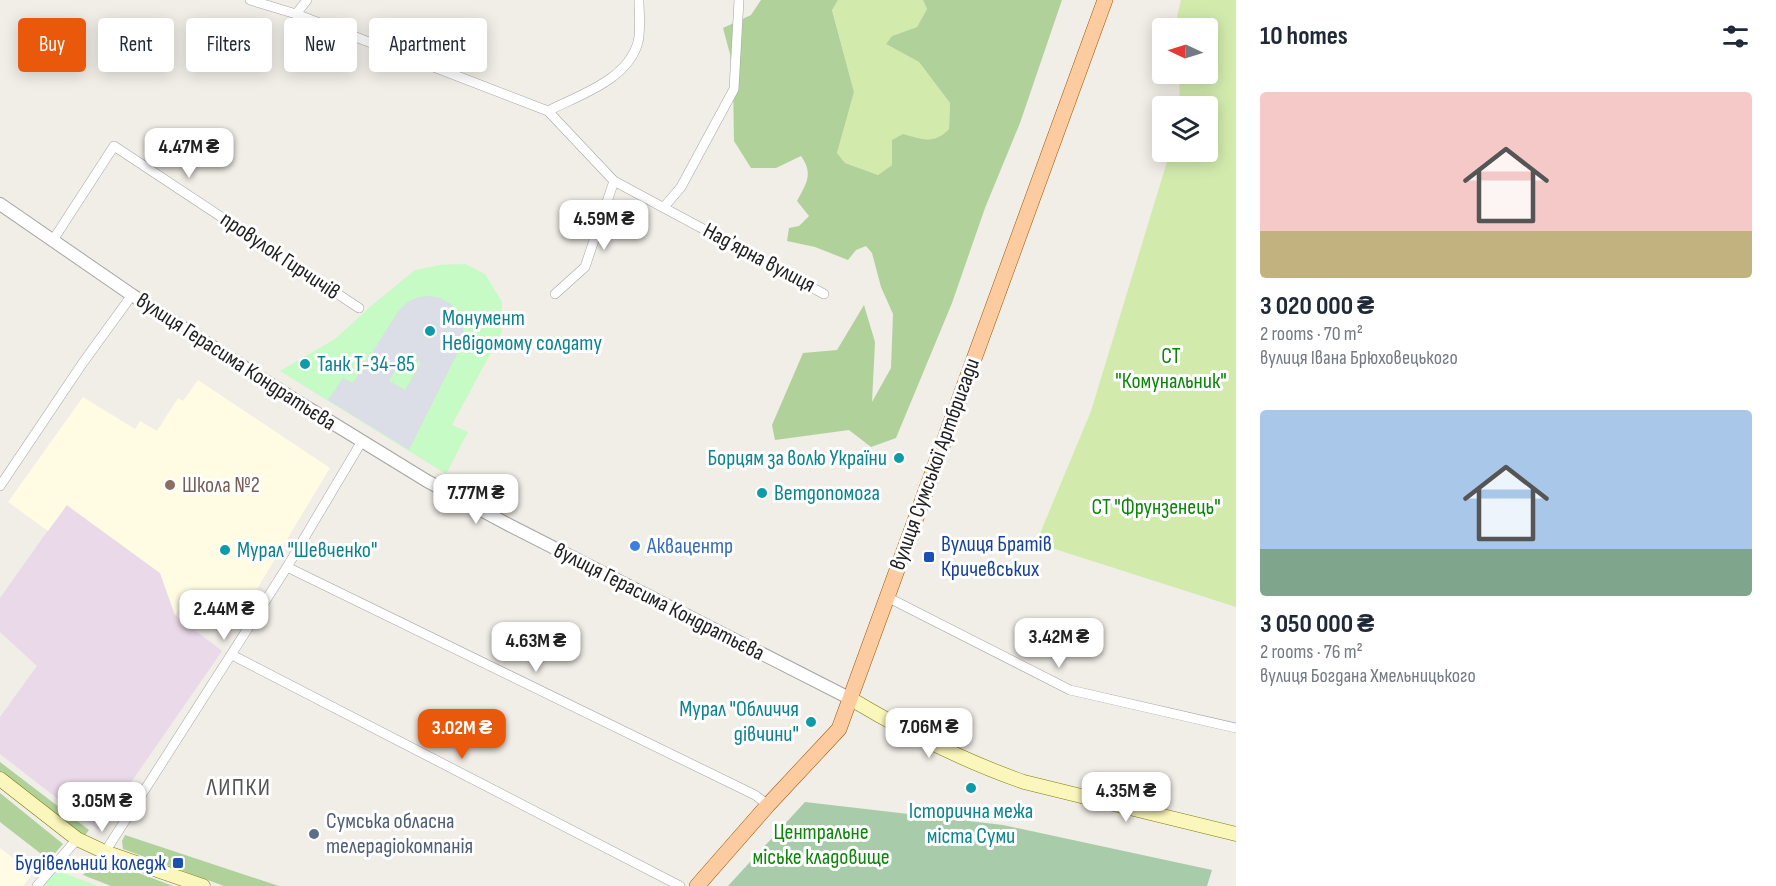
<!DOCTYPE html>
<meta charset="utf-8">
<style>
body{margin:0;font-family:"Sofia Sans Condensed",sans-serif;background:#f6f6f7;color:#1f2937;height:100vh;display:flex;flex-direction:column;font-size:22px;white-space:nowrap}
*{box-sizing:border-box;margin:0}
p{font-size:20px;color:#747a83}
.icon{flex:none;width:33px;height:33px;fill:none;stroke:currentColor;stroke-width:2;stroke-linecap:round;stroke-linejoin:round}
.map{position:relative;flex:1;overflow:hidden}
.details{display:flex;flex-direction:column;background:#fff;width:540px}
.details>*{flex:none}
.hud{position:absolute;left:18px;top:18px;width:570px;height:54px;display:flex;gap:12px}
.needle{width:39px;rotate:274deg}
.buttons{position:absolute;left:1152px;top:18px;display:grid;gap:12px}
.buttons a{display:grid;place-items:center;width:66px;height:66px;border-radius:6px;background:#fff;box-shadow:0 3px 15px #0003;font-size:30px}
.price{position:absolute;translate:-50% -51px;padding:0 14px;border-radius:12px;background:#fff;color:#222;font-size:20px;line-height:39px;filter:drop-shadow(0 2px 3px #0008)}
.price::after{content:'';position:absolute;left:50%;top:36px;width:18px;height:14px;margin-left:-9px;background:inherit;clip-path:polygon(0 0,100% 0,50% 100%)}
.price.selected{background:#ea580c;color:#fff}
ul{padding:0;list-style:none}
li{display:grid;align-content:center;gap:12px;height:318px;padding:0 24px}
li span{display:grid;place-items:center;height:186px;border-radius:6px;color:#555}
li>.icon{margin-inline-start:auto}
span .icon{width:108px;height:108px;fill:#fffc;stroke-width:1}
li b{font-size:26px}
h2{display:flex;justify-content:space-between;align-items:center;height:72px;padding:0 24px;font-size:26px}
.pill{padding:0 21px;border-radius:6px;background:#fff;box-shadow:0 3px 15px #0003;font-size:21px;line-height:54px}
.pill.selected{background:#ea580c;color:#fff}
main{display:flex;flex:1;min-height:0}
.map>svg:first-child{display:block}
.industrial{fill:#ead9e9}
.education{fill:#fffce3}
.grass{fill:#d2ebad}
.forest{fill:#b1d19b}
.cemetery{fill:#a8cba9}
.park{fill:#c6fbc5}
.plaza{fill:#dbdde7;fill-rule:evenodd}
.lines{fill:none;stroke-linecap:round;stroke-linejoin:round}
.minor-casing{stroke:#a5a5a5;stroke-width:10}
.tertiary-casing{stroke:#a5a5a5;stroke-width:14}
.secondary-casing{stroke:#7c7d03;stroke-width:15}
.primary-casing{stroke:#9e5800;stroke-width:16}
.minor{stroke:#fff;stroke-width:9}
.tertiary{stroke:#fff;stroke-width:12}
.secondary{stroke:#fbf7bc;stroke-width:14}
.primary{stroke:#fdcba0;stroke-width:15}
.culture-dot{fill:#0f9aa8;stroke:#fff;stroke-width:2}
.education-dot{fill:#8d6e63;stroke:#fff;stroke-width:2}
.shop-dot{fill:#3f7fe0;stroke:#fff;stroke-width:2}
.transit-dot{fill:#1a4fb4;stroke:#fff;stroke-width:2}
.service-dot{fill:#5c6f8a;stroke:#fff;stroke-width:2}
.labels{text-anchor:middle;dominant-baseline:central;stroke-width:6;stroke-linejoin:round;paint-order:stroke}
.street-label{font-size:22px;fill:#212121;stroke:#fff}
.culture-label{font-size:22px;fill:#0d838f;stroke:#fff;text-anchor:start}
.park-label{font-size:22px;fill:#0d840a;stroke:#fff}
.education-label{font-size:22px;fill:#785e54;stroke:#fff;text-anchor:start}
.transit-label{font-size:22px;fill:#164399;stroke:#fff;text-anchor:start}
.shop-label{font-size:22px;fill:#366cbe;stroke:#fff;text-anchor:start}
.service-label{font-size:22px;fill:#4e5e75;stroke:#fff;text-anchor:start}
.neighbourhood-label{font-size:24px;letter-spacing:1.5px;fill:#545454;stroke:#fff}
</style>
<main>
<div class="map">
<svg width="1236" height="886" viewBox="0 0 1236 886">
<rect width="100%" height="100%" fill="#f1ede7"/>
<path class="industrial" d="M66,505l94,68 15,42 47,36 -124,179 -98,-76v-37l37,-51 -37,-34v-34z"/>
<path class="education" d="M198,380l132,88 -90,149 -24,-17 -14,20 -20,-14 -7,9 -15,-42 -93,-68 -19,26 -40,-29 75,-105 52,32 5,-8 17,10 21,-33 5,3z
M0,848l33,25 -10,13h-23z"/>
<path class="grass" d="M838,0h85l4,9 -10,18 -25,9 -6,8 33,18 31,41 -1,26c-16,16 -26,10 -46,5l-11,31 -14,10 -33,-12 -8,-10 17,-61 -22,-83z
M1181,0h55v607l-200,-64 55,-132 79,-259h38v-46h-28l-1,-32h29v-46h-30l-1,-11z"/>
<path class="forest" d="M761,0h77l-6,10 22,82 -17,61 8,10 33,12 14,-10v-25l11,-6c20,5 30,11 46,-5l1,-26 -31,-41 -33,-18 6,-8 25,-9 10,-18 -4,-9h139l-42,123 -35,85 -33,95 -56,135 -25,9 -22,-17 -74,10 -3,-15 31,-72 34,-3 27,-45 11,37 -3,60 19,-34 2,-54 -12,-27 -9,-34 -6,-7 -10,4 -8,10 -33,-13 -28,-6 2,-13 10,-2 10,-10 -12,-15c9,-17 17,-27 4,-45l-25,12h-25l-17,-27 -1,-59 -3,-28 -7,-26 28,-13z
M0,762l89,68 -6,8 -83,-66z
M0,793l63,51 -14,16 -49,-38z
M125,835l154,51h-55l-101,-37 -1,-8z
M99,858l74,28h-62l-28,-11z"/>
<path class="cemetery" d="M805,802l198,23 209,45 -5,16h-479z"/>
<path class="park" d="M465,264l20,10 17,28v30l-50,93 16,7 -22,42 -166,-103 55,-32 36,-33 44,-36 25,-5z
M55,870l43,16h-55z"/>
<path class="plaza" d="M429,296l12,2 10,6 7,9 5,10 1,12 -3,11 -52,104 -81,-50 15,-22 10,5 46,-73 8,-8 11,-5zM405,354l16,9 -16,27 -16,-9z"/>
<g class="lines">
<g class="minor-casing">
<path id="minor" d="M250,0l46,14 252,97 66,70 210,113
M296,14l11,-14
M548,111c31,-16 80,-31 90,-69 3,-12 1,-29 1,-42
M664,207l17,-20 53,-98 5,-89
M53,240l61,-94 245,162
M555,294l30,-27 29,-86
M0,486l82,-122 50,-69
M287,567l468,228 13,10
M887,597l183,93 166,38
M232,655l448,231
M105,852l182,-285 75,-126
M37,886l40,-47"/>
</g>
<g class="tertiary-casing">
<path id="tertiary" d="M0,204l132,91 163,105 132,81 84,45 340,173"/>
</g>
<g class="secondary-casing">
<path id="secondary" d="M851,699c55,33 113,62 173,83l212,52
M0,779l77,60 28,13 98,34"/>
</g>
<g class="primary-casing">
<path id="primary" d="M697,886l71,-81 71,-76 266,-729"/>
</g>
<use href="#minor" class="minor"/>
<use href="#tertiary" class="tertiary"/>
<use href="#secondary" class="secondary"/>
<use href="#primary" class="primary"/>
</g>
<g class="culture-dot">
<circle cx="430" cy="331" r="6"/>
<circle cx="305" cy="364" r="6"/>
<circle cx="899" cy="458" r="6"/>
<circle cx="762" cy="493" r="6"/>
<circle cx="225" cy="550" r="6"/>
<circle cx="811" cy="722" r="6"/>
<circle cx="971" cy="788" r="6"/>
</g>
<circle class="education-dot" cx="170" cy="485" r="6"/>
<circle class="shop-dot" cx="635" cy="546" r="6"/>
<g class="transit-dot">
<rect x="923" y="551" width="12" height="12" rx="3"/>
<rect x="172" y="857" width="12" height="12" rx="3"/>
</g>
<circle class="service-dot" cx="314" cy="834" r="6"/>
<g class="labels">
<g class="street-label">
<text transform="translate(280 256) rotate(34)">провулок Гирчичів</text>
<text transform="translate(759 258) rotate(28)">Надʼярна вулиця</text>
<text transform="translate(236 362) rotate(33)">вулиця Герасима Кондратьєва</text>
<text transform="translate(935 464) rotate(-70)">вулиця Сумської Артбригади</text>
<text transform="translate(659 602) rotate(27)">вулиця Герасима Кондратьєва</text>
</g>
<g class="culture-label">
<text x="442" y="318">Монумент<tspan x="442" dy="25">Невідомому солдату</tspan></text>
<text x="317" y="364">Танк Т-34-85</text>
<text x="887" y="458" text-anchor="end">Борцям за волю України</text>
<text x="774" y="493">Ветдопомога</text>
<text x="237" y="550">Мурал "Шевченко"</text>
<text x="799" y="709" text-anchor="end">Мурал "Обличчя<tspan x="799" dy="25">дівчини"</tspan></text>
<text x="971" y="811" text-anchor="middle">Історична межа<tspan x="971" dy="25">міста Суми</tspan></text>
</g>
<g class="park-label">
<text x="1171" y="356">СТ<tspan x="1171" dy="25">"Комунальник"</tspan></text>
<text x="1156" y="507">СТ "Фрунзенець"</text>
<text x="821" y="832">Центральне<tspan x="821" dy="25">міське кладовище</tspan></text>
</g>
<g class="education-label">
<text x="182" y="485">Школа №2</text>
</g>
<g class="transit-label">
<text x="941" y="544">Вулиця Братів<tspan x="941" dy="25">Кричевських</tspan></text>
<text x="166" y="863" text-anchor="end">Будівельний коледж</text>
</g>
<g class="shop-label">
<text x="647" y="546">Аквацентр</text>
</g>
<g class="service-label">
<text x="326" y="821">Сумська обласна<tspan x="326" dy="25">телерадіокомпанія</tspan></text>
</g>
<g class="neighbourhood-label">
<text x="239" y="787">ЛИПКИ</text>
</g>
</g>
</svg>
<div class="buttons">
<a><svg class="needle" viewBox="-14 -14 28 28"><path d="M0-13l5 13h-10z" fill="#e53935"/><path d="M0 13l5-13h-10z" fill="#747a83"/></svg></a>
<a><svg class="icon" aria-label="layers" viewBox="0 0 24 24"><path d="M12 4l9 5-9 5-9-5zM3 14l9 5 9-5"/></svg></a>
</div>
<b class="price" style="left:189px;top:179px">4.47M ₴</b>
<b class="price" style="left:604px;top:251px">4.59M ₴</b>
<b class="price" style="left:476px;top:525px">7.77M ₴</b>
<b class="price" style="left:224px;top:641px">2.44M ₴</b>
<b class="price" style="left:1059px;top:669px">3.42M ₴</b>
<b class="price" style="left:536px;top:673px">4.63M ₴</b>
<b class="price" style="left:929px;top:759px">7.06M ₴</b>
<b class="price selected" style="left:462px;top:760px">3.02M ₴</b>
<b class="price" style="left:1126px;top:823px">4.35M ₴</b>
<b class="price" style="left:102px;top:833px">3.05M ₴</b>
<div class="hud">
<a class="pill selected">Buy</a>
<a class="pill">Rent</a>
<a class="pill">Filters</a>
<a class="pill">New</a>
<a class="pill">Apartment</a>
</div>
</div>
<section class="details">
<h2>10 homes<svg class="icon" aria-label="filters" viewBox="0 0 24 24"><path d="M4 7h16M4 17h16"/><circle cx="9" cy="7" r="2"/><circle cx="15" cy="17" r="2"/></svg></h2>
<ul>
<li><span style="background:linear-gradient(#f6c9c9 75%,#c2b280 0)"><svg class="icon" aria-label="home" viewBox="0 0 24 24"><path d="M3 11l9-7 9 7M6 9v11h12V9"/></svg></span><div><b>3 020 000 ₴</b><p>2 rooms · 70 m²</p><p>вулиця Івана Брюховецького</p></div></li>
<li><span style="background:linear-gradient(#a9c7e8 75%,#7fa58c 0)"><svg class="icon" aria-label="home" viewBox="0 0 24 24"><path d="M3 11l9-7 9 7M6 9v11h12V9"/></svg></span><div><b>3 050 000 ₴</b><p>2 rooms · 76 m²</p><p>вулиця Богдана Хмельницького</p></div></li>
</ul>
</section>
</main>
